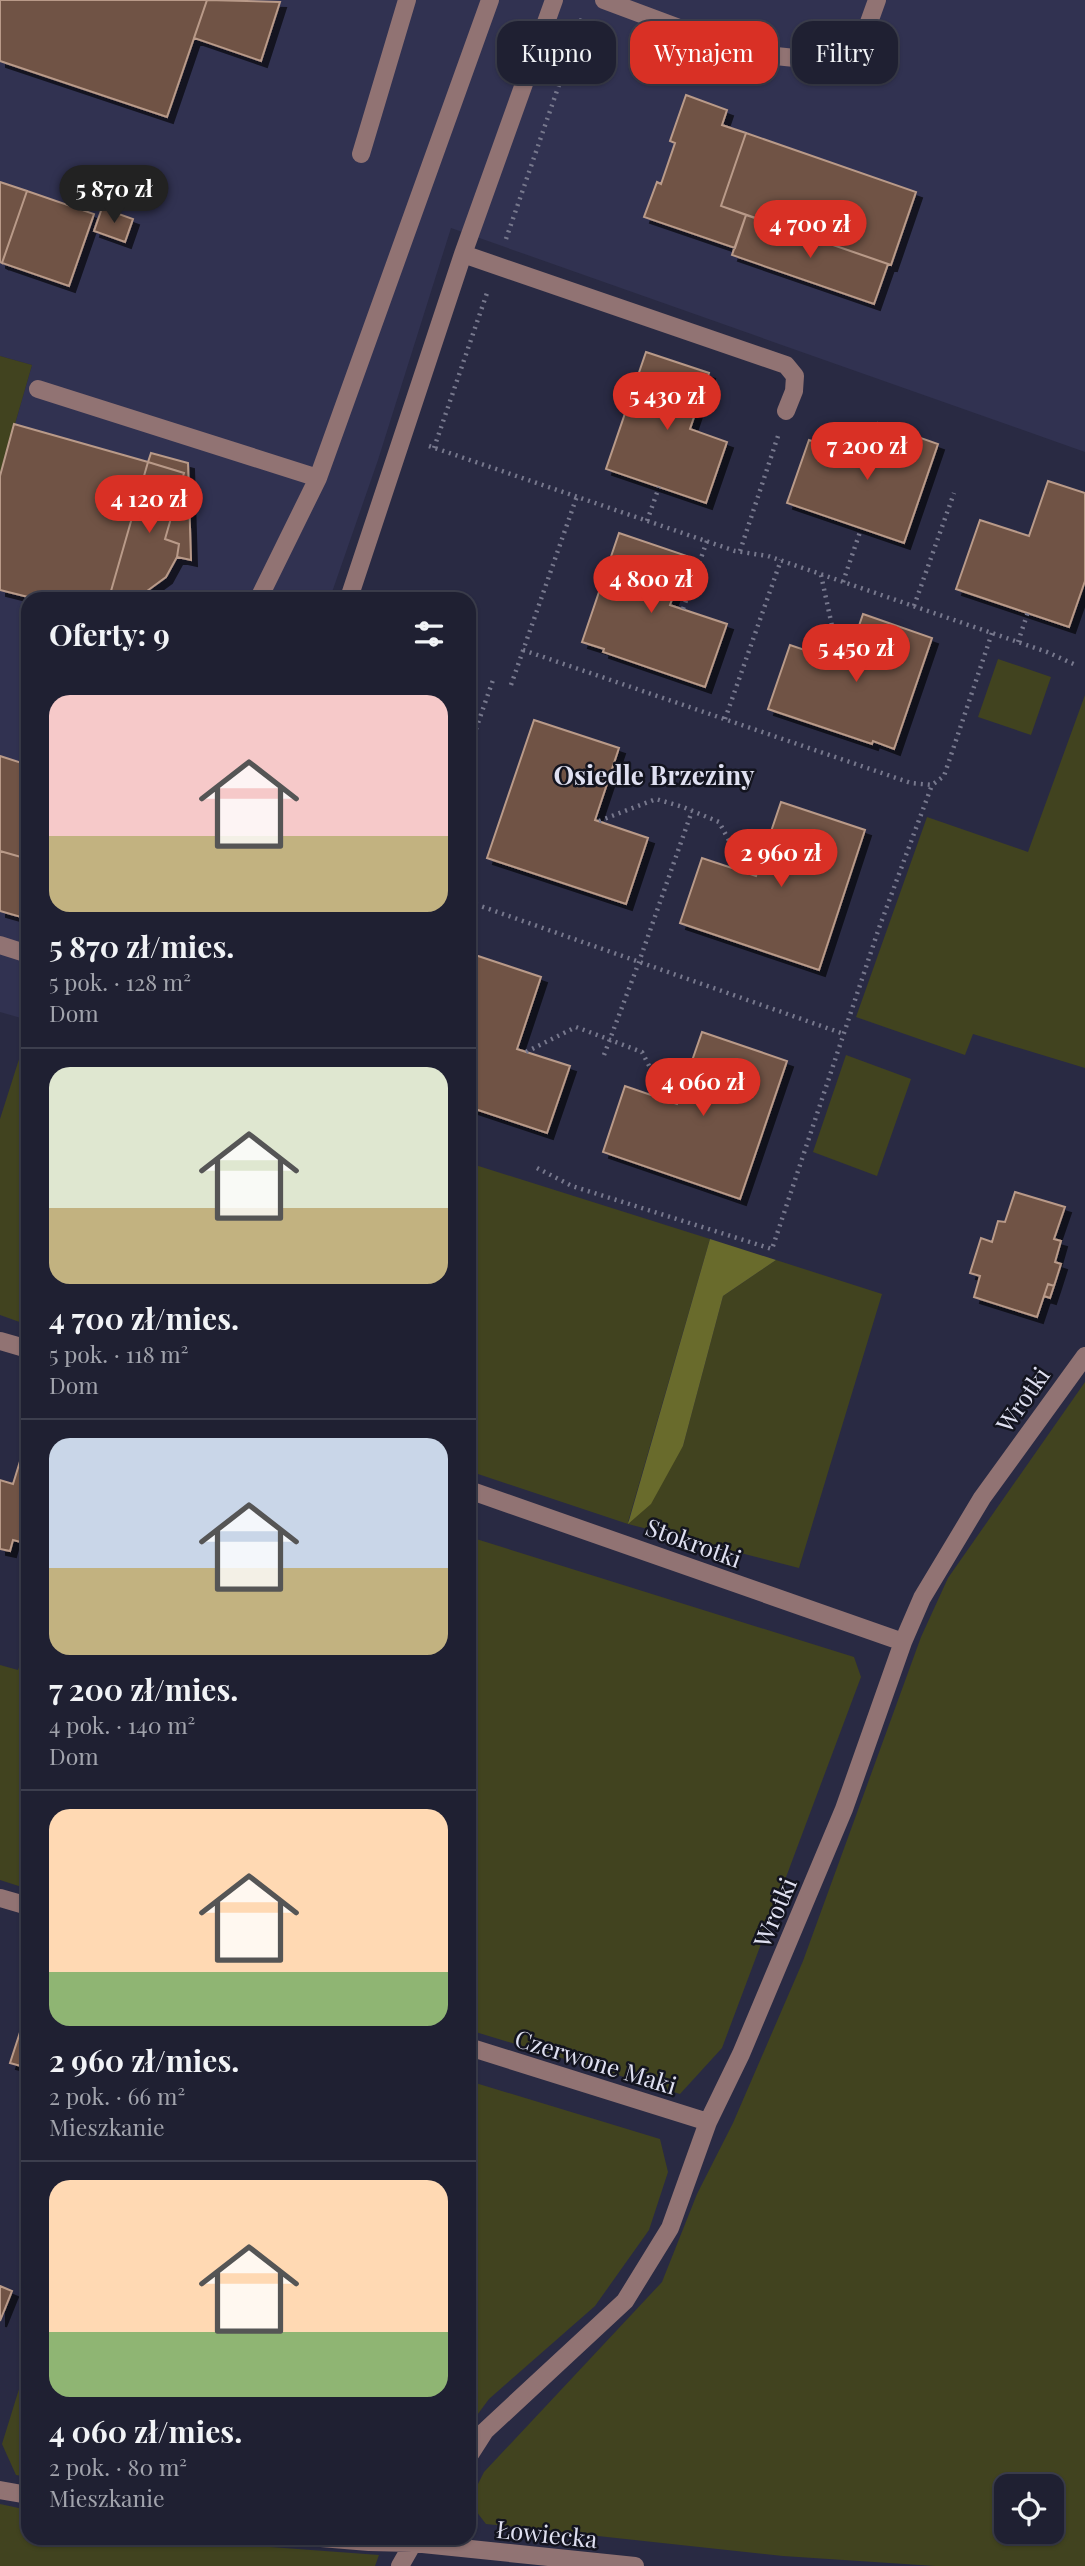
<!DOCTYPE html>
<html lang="pl">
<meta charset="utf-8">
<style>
body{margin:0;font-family:"Playfair Display",serif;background:#2c2d3e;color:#f1f3f6;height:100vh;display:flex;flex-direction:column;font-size:26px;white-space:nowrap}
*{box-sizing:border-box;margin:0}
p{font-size:23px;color:#a1a3ac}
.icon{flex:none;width:38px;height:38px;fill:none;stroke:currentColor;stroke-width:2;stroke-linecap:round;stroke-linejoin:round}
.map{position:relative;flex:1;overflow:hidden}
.drawer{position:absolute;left:21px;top:592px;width:455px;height:1953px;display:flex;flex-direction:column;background:#1f2032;border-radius:21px;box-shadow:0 2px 5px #0004,0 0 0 2px #3c3e4d}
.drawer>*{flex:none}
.banner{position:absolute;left:497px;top:21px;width:483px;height:63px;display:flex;gap:14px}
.fabs{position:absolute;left:994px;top:2474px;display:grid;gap:14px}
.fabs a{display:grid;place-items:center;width:70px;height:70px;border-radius:14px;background:#1f2032;box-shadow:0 2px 5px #0004,0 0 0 2px #3c3e4d;font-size:35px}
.price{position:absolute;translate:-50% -60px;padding:0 16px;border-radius:24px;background:#d93025;color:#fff;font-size:23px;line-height:46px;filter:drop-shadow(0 2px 4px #0008)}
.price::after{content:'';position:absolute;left:50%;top:42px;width:21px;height:16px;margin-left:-10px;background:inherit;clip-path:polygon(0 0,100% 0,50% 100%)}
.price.current{background:#222;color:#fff}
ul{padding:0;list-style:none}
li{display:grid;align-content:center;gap:14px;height:371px;padding:0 28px}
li+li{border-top:2px solid #3c3e4d}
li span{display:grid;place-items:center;height:217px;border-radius:21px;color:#555}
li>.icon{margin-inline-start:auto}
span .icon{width:126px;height:126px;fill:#fffc;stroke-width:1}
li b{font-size:30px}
h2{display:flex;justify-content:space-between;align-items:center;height:84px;padding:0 28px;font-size:30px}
.chip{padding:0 24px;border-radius:21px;background:#1f2032;box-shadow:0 2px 5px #0004,0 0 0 2px #3c3e4d;font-size:24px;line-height:63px}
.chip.current{background:#d93025;color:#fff}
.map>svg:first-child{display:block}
.built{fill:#313251}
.green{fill:#41431f;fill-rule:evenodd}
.forest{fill:#696b2c}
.building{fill:#6f5344;stroke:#b99a89;stroke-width:2;filter:url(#shadow)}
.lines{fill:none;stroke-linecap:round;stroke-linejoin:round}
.path{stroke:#77788d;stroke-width:4.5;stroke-dasharray:2 5;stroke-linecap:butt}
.minor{stroke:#917373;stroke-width:18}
.labels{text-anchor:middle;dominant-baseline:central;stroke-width:5;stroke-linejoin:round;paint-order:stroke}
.street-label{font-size:24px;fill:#dfe0f1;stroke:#13141f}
.neighbourhood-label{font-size:26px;font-weight:bold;fill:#dfe0f1;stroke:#13141f}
</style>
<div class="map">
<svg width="1085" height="2566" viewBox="0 0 1085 2566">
<defs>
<filter id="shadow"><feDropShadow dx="6" dy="6" stdDeviation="0" flood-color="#0009"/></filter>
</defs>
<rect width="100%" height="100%" fill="#292a43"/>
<path class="built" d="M0,0h1085v452l-634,-224 -73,232 -48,138h-302v422l-28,-8v-536l32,-111 -32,-9z"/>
<path class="green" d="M0,356l32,9 -32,111z
M998,659l53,18 -20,58 -53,-18z
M1085,695v373l-112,-34 -8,21 -109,-38 71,-200 101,35z
M28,1031v294l-28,-10v-196z
M846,1055l65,24 -34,97 -64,-24z
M469,1163l241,76 -82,283 55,-76 40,-150 53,-36 106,34 -83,274 -171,-44 -159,-53z
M1085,1382v1184h-150l-152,-10 -297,-32 -17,-22 15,-30 178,-190 35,-88 36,-71 70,-162 118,-324 27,-59zM1006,2487h46v45h-46z
M473,1538l381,119 7,20 -139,371 -42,46 -211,-64v-479z
M28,1640v249l-28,-9v-215l18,5z
M469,2081l191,58 8,33 -19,58 -54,76 -106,93 -20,27z
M28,2360v117l-12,-2 -14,-31z
M0,2504l28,6v28h171l58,8 122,9 -4,11h-375z"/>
<path class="forest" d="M710,1239l66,21 -53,36 -40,150 -32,58 -23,20z"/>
<path class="building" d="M0,0h207l-40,117 -167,-56z
M207,0l73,2 -19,59 -67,-23z
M686,95l41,15 -5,15 24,8 -25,73 25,9 -11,33 -91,-31 13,-35 4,2 14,-41 -5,-2z
M746,133l170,59 -25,73 -170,-59z
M0,182l27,9 -25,72 -2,-1z
M27,191l67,23 -25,72 -67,-23z
M102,208l31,11 -8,23 -31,-11z
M746,215l142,49 -14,40 -142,-49z
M646,352l63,21 -19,56 37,13 -21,61 -100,-34z
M878,423l60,21 -34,99 -117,-40 22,-63 56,19z
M14,424l134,38 -39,136h-77l-32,-8v-114z
M151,453l37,10 3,97 -14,-3 2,-13 -14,-5 19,-66 -36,-11z
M148,462l36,11 -19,66 14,5 -2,13 -11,20 -19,14 -2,7h-36z
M1048,481l37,12v88l-16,46 -113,-38 24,-69 49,16z
M619,533l68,23 -17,49 57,19 -22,63 -102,-35 1,-3 -22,-7z
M863,614l69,24 -38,111 -21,-8 -1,3 -104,-35 22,-64 56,19z
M534,720l85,28 -24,72 53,18 -22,66 -139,-46z
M0,756l28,9v94l-28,-8z
M781,802l84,28 -46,140 -139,-47 22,-65 54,18z
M0,851l28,8v60l-28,-8z
M469,953l72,24 -24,72 53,17 -23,67 -78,-26z
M702,1032l85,29 -47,138 -137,-47 22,-66 52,18z
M1015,1192l50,15 -11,32 7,2 -6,21 6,2 -7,22 -6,-2 -11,33 -63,-20 6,-21 -10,-3 11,-35 11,4 6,-21 7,1z
M1048,1284l6,2 -4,12 -6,-2z
M21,1458l7,3v83l-15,-4 -3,11 -10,-2v-69l13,4z
M25,2017l3,1v50l-18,-5z
M0,2286l12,5 -12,30z"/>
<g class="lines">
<path class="path" d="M506,239l77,-224
M429,446l306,105 33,5 279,96 31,14
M434,448l54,-158
M647,521l12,-34
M740,551l38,-115
M821,575l19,88
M843,582l18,-53
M914,606l40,-113
M683,609l24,-68
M1018,642l10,-30
M523,650l388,133 21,2 12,-9 48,-143
M511,685l66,-189
M725,719l56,-159
M469,749l24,-69
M599,821l57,-22 27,8 36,15 27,50
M469,902l375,132
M526,1052l50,-25 66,25 25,49
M604,1055l35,-93 53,-151
M537,1168l35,18 200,63 107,-321 53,-143"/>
<path class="minor" d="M604,0l142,53 108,11 23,-64
M361,154l46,-154
M463,254l323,111 9,11 -1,15 -8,20
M38,389l280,89
M259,598l59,-120 172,-478
M349,598l114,-344 91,-254
M0,945l28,9
M0,1341l28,8
M469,1490l434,152
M0,1898l28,8
M469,2047l239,75
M469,2456l16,-25 140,-130 45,-73 38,-106 33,-68 103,-245 59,-167 19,-44 60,-100 103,-142
M0,2490l28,5
M321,2538l48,4 44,1 222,23
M400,2566l16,-28"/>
</g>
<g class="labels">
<g class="street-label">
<text transform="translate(1022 1399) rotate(-55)">Wrotki</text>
<text transform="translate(694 1542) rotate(20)">Stokrotki</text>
<text transform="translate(774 1912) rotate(-67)">Wrotki</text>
<text transform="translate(596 2061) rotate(17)">Czerwone Maki</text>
<text transform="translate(547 2533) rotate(6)">Łowiecka</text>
</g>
<g class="neighbourhood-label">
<text x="654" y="774">Osiedle Brzeziny</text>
</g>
</g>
</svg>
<div class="fabs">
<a><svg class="icon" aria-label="locate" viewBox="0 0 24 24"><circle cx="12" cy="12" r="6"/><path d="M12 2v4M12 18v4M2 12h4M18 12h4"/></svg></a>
</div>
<b class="price current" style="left:114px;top:225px">5 870 zł</b>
<b class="price" style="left:810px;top:260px">4 700 zł</b>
<b class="price" style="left:667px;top:432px">5 430 zł</b>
<b class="price" style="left:867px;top:482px">7 200 zł</b>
<b class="price" style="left:149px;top:535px">4 120 zł</b>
<b class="price" style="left:651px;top:615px">4 800 zł</b>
<b class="price" style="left:856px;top:684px">5 450 zł</b>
<b class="price" style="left:781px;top:889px">2 960 zł</b>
<b class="price" style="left:703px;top:1118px">4 060 zł</b>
<div class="banner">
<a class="chip">Kupno</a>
<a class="chip current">Wynajem</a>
<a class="chip">Filtry</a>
</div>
<section class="drawer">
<h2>Oferty: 9<svg class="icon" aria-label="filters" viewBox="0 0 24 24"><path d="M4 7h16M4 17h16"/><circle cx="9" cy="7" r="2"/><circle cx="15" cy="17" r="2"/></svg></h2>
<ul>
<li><span style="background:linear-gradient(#f6c9c9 65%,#c2b280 0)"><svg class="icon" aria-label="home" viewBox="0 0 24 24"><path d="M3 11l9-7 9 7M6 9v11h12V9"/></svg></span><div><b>5 870 zł/mies.</b><p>5 pok. · 128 m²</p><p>Dom</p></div></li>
<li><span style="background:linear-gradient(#dfe7d0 65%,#c2b280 0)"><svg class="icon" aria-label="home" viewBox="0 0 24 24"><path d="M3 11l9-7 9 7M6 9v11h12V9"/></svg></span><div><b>4 700 zł/mies.</b><p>5 pok. · 118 m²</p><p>Dom</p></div></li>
<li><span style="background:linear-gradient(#c9d6e8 60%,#c2b280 0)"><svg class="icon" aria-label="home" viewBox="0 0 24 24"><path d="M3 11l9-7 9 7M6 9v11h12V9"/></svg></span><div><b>7 200 zł/mies.</b><p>4 pok. · 140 m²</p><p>Dom</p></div></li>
<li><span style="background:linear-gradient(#ffd9b3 75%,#8fb573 0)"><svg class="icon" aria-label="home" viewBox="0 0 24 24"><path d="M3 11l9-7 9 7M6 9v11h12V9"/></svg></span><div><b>2 960 zł/mies.</b><p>2 pok. · 66 m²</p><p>Mieszkanie</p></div></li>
<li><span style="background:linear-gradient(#ffd9b3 70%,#8fb573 0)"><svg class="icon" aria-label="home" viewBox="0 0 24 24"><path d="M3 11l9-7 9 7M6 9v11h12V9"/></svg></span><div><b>4 060 zł/mies.</b><p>2 pok. · 80 m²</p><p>Mieszkanie</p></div></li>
</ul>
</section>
</div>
